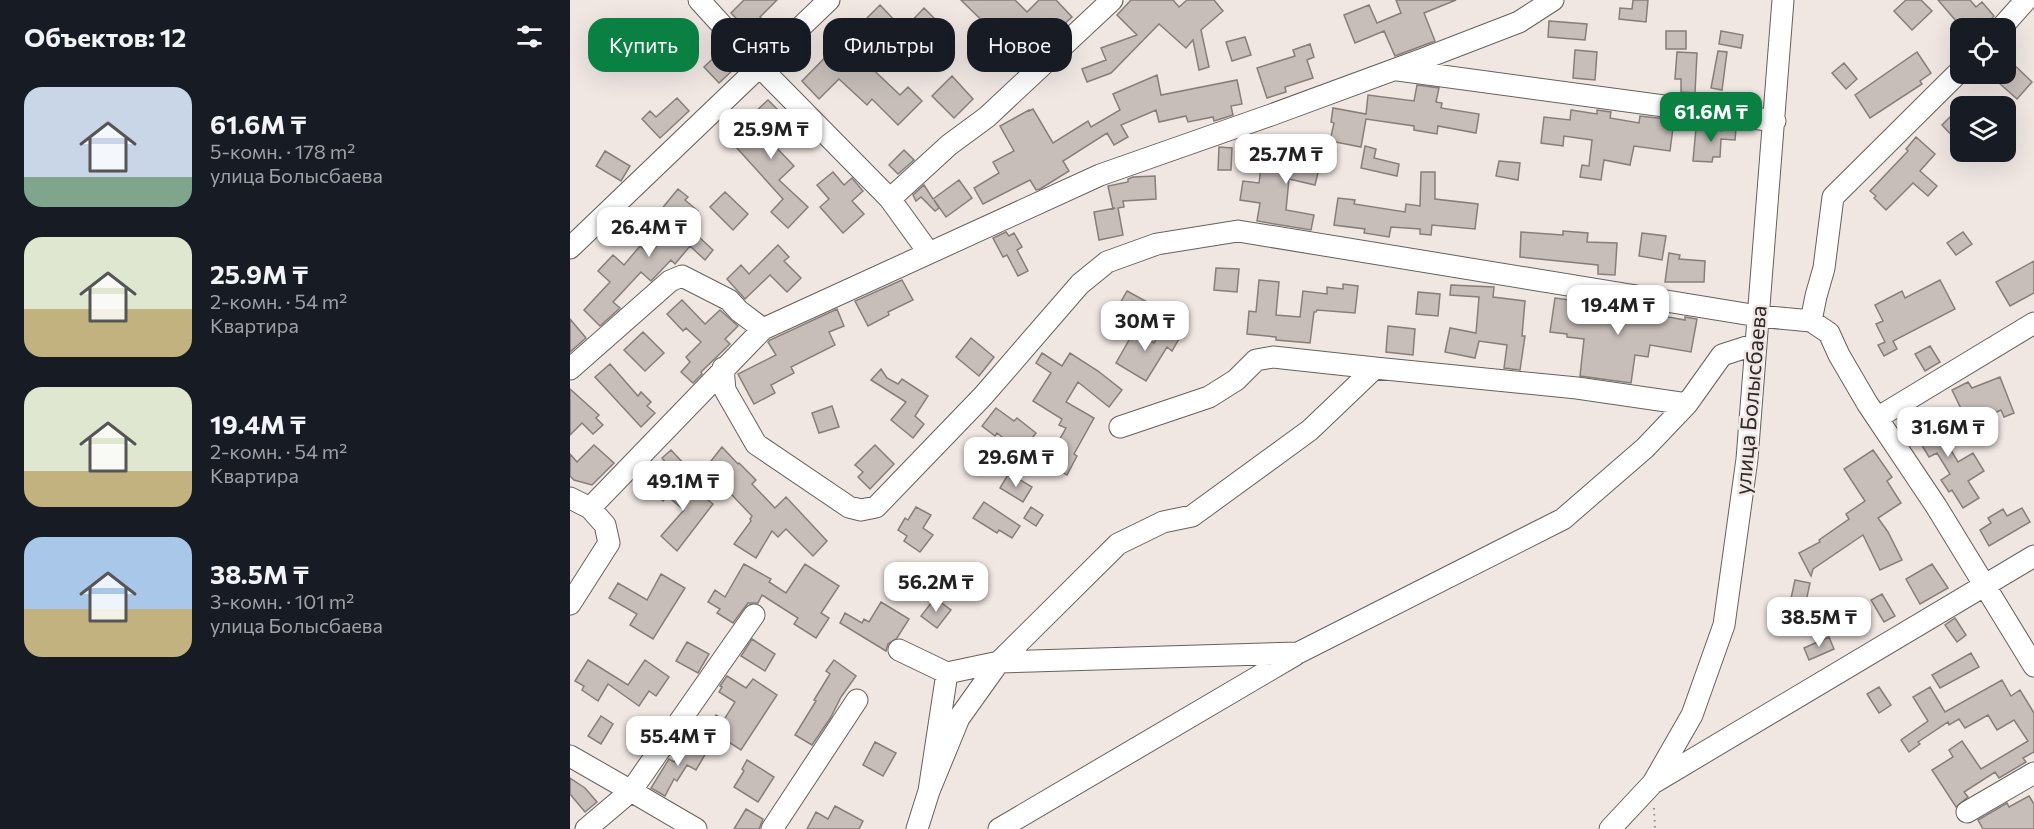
<!DOCTYPE html>
<html lang="ru">
<meta charset="utf-8">
<style>
body{margin:0;font-family:Commissioner,sans-serif;background:#20242c;color:#f1f3f6;height:100vh;display:flex;flex-direction:column;font-size:22px;white-space:nowrap}
*{box-sizing:border-box;margin:0}
p{font-size:20px;color:#9ea1a6}
.icon{flex:none;width:33px;height:33px;fill:none;stroke:currentColor;stroke-width:2;stroke-linecap:round;stroke-linejoin:round}
.map{position:relative;flex:1;overflow:hidden}
.drawer{display:flex;flex-direction:column;background:#171b24;width:570px}
.drawer>*{flex:none}
.hud{position:absolute;left:18px;top:18px;width:570px;height:54px;display:flex;gap:12px}
.buttons{position:absolute;left:1380px;top:18px;display:grid;gap:12px}
.buttons a{display:grid;place-items:center;width:66px;height:66px;border-radius:12px;background:#171b24;box-shadow:0 6px 24px #0002;font-size:30px}
.price{position:absolute;translate:-50% -51px;padding:0 14px;border-radius:12px;background:#fff;color:#222;font-size:20px;line-height:39px;filter:drop-shadow(0 2px 3px #0008)}
.price::after{content:'';position:absolute;left:50%;top:36px;width:18px;height:14px;margin-left:-9px;background:inherit;clip-path:polygon(0 0,100% 0,50% 100%)}
.price.current{background:#0b8043;color:#fff}
ul{padding:0;list-style:none}
li{display:flex;align-items:center;gap:18px;height:150px;padding:0 24px}
li span{display:grid;place-items:center;flex:none;width:168px;height:120px;border-radius:18px;color:#555}
li>.icon{margin-inline-start:auto}
span .icon{width:72px;height:72px;fill:#fffc;stroke-width:1}
li b{font-size:26px}
h2{display:flex;justify-content:space-between;align-items:center;height:72px;padding:0 24px;font-size:26px}
.tag{padding:0 21px;border-radius:18px;background:#171b24;box-shadow:0 6px 24px #0002;font-size:21px;line-height:54px}
.tag.current{background:#0b8043;color:#fff}
main{display:flex;flex:1;min-height:0}
.map>svg:first-child{display:block}
.building{fill:#c7beba;stroke:#867e7a;stroke-width:1.5}
.lines{fill:none;stroke-linecap:round;stroke-linejoin:round}
.minor-casing{stroke:#67605c;stroke-width:23}
.path{stroke:#97908e;stroke-width:2;stroke-dasharray:1.5 4.5;stroke-linecap:butt}
.minor{stroke:#fff;stroke-width:21}
.labels{text-anchor:middle;dominant-baseline:central;stroke-width:5;stroke-linejoin:round;paint-order:stroke}
.street-label{font-size:22px;fill:#2d2928;stroke:#f0e7e3}
</style>
<main>
<section class="drawer">
<h2>Объектов: 12<svg class="icon" aria-label="filters" viewBox="0 0 24 24"><path d="M4 7h16M4 17h16"/><circle cx="9" cy="7" r="2"/><circle cx="15" cy="17" r="2"/></svg></h2>
<ul>
<li><span style="background:linear-gradient(#c9d6e8 75%,#7fa58c 0)"><svg class="icon" aria-label="home" viewBox="0 0 24 24"><path d="M3 11l9-7 9 7M6 9v11h12V9"/></svg></span><div><b>61.6M ₸</b><p>5-комн. · 178 m²</p><p>улица Болысбаева</p></div></li>
<li><span style="background:linear-gradient(#dfe7d0 60%,#c2b280 0)"><svg class="icon" aria-label="home" viewBox="0 0 24 24"><path d="M3 11l9-7 9 7M6 9v11h12V9"/></svg></span><div><b>25.9M ₸</b><p>2-комн. · 54 m²</p><p>Квартира</p></div></li>
<li><span style="background:linear-gradient(#dfe7d0 70%,#c2b280 0)"><svg class="icon" aria-label="home" viewBox="0 0 24 24"><path d="M3 11l9-7 9 7M6 9v11h12V9"/></svg></span><div><b>19.4M ₸</b><p>2-комн. · 54 m²</p><p>Квартира</p></div></li>
<li><span style="background:linear-gradient(#a9c7e8 60%,#c2b280 0)"><svg class="icon" aria-label="home" viewBox="0 0 24 24"><path d="M3 11l9-7 9 7M6 9v11h12V9"/></svg></span><div><b>38.5M ₸</b><p>3-комн. · 101 m²</p><p>улица Болысбаева</p></div></li>
</ul>
</section>
<div class="map">
<svg width="1464" height="829" viewBox="0 0 1464 829">
<rect width="100%" height="100%" fill="#f0e7e3"/>
<path class="building" d="M174,0h33l-17,17 3,3 -13,13 -19,-20z
M391,0h54l12,12 12,-12h17l16,17 -41,38 -5,-5 -7,7z
M561,0h42l6,7 8,-7h27l9,11 -22,19 8,37 -10,3 -6,-30 -7,8 -27,-24 -48,49 -24,9 -5,-13 24,-9 -5,-12 36,-13 -20,-20z
M826,0h60l-32,13 11,28 -40,15 -11,-25 -29,12 -11,-28 25,-10 8,18 24,-10z
M1063,0h15l-2,22 -27,-3 1,-11 12,1z
M1336,0h15l11,11 -20,19 -18,-19z
M1368,0h32l6,7 6,-5 12,14 -11,12h-21z
M310,5l19,20 -15,15 -2,-2 -20,21 38,36 8,-8 14,14 -24,24 -26,-26 -5,6 -28,-26 -20,20 -17,-18 50,-51 1,2z
M354,8l18,18 -19,21 -19,-18z
M979,21l38,3 -2,16 -37,-3z
M1096,31h20v18h-20z
M1151,31l22,4 -2,13 -22,-4z
M675,37l6,18 -19,6 -6,-19z
M740,44l4,13 -7,3 6,18 -28,9 1,5 -19,6 -10,-30 38,-12 -2,-6z
M1005,50l22,2 -2,28 -22,-2z
M1148,51l9,1 -5,38 -11,-2z
M150,52l15,16 -16,15 -15,-16z
M1107,52l20,1 -2,40 -14,-1v-13h-6z
M1347,52l14,21 -11,8 2,3 -52,34 -15,-23z
M1436,57l26,25 -15,17 -28,-25h17z
M1274,63l13,16 -11,10 -14,-16z
M587,75l4,20 76,-15 5,24 -11,2 2,9 -19,6 -1,-4 -25,5 -2,-6 -27,6 -3,-12 -35,15 7,12 -14,8 -7,-12 -44,28 6,10 -29,18 -4,1 -6,-10 -47,24 -9,-16 25,-15 -6,-11 21,-11 -14,-25 29,-16v1l4,-2 20,34 35,-22 3,6 29,-17 -7,-16z
M382,76l21,23 -19,19 -22,-22z
M847,85l22,3 -3,14 6,1 -1,5 38,6 -3,19 -38,-7 -1,8 -23,-4v-4l-48,-7 -5,28 -31,-6 4,-18 -3,-1 2,-14 33,6 2,-19 46,6z
M107,98l12,13 -29,27 -18,-19 8,-8 6,6z
M198,100l21,21 -20,19 25,26 -15,14 29,27 -20,21 -17,-16 12,-13 -47,-52 17,-15 -9,-10z
M1001,110l26,4v-4l14,2 -1,6 29,5 1,-7 34,4 -4,31 -36,-5 -4,19 -26,-5 -3,20 -21,-3 2,-12 7,1 3,-26 -28,-4 -1,10 -22,-3 3,-26 26,3z
M1385,112l5,5v27l-18,-19z
M1152,127l14,2 -1,11 -14,-1 -1,18h-7l-1,5 -19,-1 3,-33 26,3z
M1346,137l19,17 -15,17 17,15 -9,10 -15,-13 -27,27 -12,-12 2,-2 -6,-5 38,-40 -2,-2z
M738,140l24,5 -4,16 -7,-1 -6,25 -26,-6 -3,31 28,5 -3,15 -54,-9 3,-18 -20,-3 3,-19 16,2 3,-22 15,3 2,-15 27,4z
M795,146l11,3 -2,9 25,6 -2,12 -36,-8z
M649,147l13,1 -1,22h-13z
M334,150l10,10 -16,14 -9,-9z
M35,151l25,15 -9,15 -25,-15z
M929,161l21,2 -2,17 -22,-4z
M263,172l11,13 8,-7 11,13 -11,10 12,13 -21,19 -23,-26 9,-8 -12,-14z
M851,172h14v27l43,5 -3,25 -43,-4 -1,10 -11,-1v-5l-29,-2 -2,10 -25,-4 1,-4 -31,-4 4,-27 17,2 -1,4 51,8 1,-8 14,2z
M585,176l1,23 -33,2 1,6 -6,1 5,27 -24,5 -5,-28 21,-4 -2,1 -5,-23 20,-4v-3l5,-2z
M389,180l13,18 -26,19 -12,-17 5,8 -4,3 -14,-14 -5,4 -3,-6 11,-10 9,14z
M108,189l10,8 -3,3 13,11 -12,14 27,25 -8,10 -15,-14 -15,18 -4,-4 -20,21 -10,-9 -28,30 7,6 -20,18 -16,-16 26,-28 -12,-11 15,-16 11,10 16,-19 10,8 25,-31 -15,-12z
M155,192l23,22 -15,16 -23,-23z
M993,231l25,2 -1,9 30,1 -2,32 -17,-1v-9l-78,-8 1,-25 42,3z
M436,232l3,4 5,-3 8,14 -5,3 11,21 -10,5 -11,-21 -4,2 -10,-19z
M1393,232l9,12 -16,11 -9,-12z
M1072,233l24,3 -4,24 -23,-4z
M208,245l11,12 -5,4 17,17 -14,14 -17,-17 -25,24 -18,-20 14,-14 8,9z
M1099,253l11,2 -1,4 26,2 -1,21h-39z
M1464,261v32l-24,13 -14,-24z
M646,268l23,1 -2,23 -23,-2z
M332,280l11,20 -25,12 1,3 -21,11 -13,-25z
M689,280l20,2 -3,33 24,2 3,-26 24,3v-7l16,2v-5l15,2 -3,27 -38,-3 -1,2h-2l-4,31 -34,-3v-3l-29,-3 2,-23 7,1z
M1370,280l15,29 -62,32 4,8 -13,7 -6,-11 7,-3 -9,-18 7,-3 -8,-16 27,-14 3,7z
M881,285l43,2 -1,10 32,4 -3,35h3l-5,34 -16,-2 3,-23 -28,-4 -4,17 -30,-6 5,-24 26,5 3,-36 -29,-2z
M557,291l24,13 -13,23 -24,-13z
M848,292l22,2 -2,22 -22,-2z
M985,298l86,12v2l44,8v-3l12,2 -6,33 -41,-7 -2,12 -13,-2 -4,28 -51,-7 4,-37 -17,-2v-3l-17,-2z
M112,300l23,24 15,-14 18,16 -13,13 5,5 -29,28 1,2 -9,9 -12,-11 9,-10 -4,-5 15,-15 -15,-14 -3,3 -16,-17z
M267,309l7,17 -15,6 6,13 -44,22 3,6 -23,12 4,8 -21,11 -16,-30 38,-19 -8,-13 2,-2z
M0,319l16,19 -16,14z
M557,326l27,17 10,-16 16,10 -8,14 -5,-4 -21,34 -30,-18 13,-23 -8,-5z
M818,326l27,3 -2,26 -27,-3z
M73,332l21,21 -19,18 -21,-21z
M401,338l23,19 -15,19 -23,-19z
M1360,346l10,16 -15,9 -10,-17z
M472,353l20,13 8,-13 28,18 24,19 -13,17 -31,-25 -12,20 28,16 -20,36 3,2 -10,19 -21,-12 20,-35 -7,-3 3,-6 -29,-18 18,-28 -15,-10z
M40,364l28,32 3,-4 10,10 -4,4 8,7 -14,14 -46,-50z
M311,369l6,9 11,6 4,-5 26,17 -13,20 9,8 -11,14 -22,-18 15,-18 -35,-22z
M1430,377l14,36 -10,4 -3,-7 -32,15 -17,-35 16,-8 4,6z
M0,389l29,26 -3,3 7,7 -10,9 -11,-11 -12,12z
M262,406l7,21 -20,6 -7,-20z
M426,408l18,13 3,-3 19,15 -15,19 -24,-19 -2,3 -13,-10z
M1360,411l2,4 4,-2 15,24 -6,3 13,22 15,-9 11,18 -16,10 11,17 -16,10 -11,-18 -3,2 -8,-12 9,-6 -13,-21 -8,4 -18,-30 6,-3 -2,-4z
M24,445l20,18 -22,22 -18,-5 -4,-4v-22l7,8z
M305,445l19,19 -24,25 -12,-12 5,-5 -8,-7z
M152,447l16,17 1,-1 17,17 -4,4 23,24 11,-11 41,44 -14,15 -27,-27 -8,8 -6,-6 -16,27 -22,-14 17,-23 -1,-2 2,-3 -22,-23 -2,3 -24,-26z
M101,450l13,14 -10,8 -12,-14z
M1303,450l19,27 -5,4 14,22 -23,15 10,14 14,28 -22,10 -17,-35 -50,34 -2,7 -12,-23 21,-11 -1,-2 30,-21 -3,-5 19,-13 -21,-32z
M439,473l23,14 -9,15 -23,-14z
M94,478l19,18 8,-10 22,18 -36,47 -16,-15 23,-26 -17,-14 -4,5 -11,-11z
M414,502l36,24 -8,12 -13,-8 -2,3 -24,-15z
M346,507l15,8 -8,13 10,7 -13,17 -16,-11 3,-5 -9,-6 7,-12 3,2z
M461,507l12,8 -7,11 -12,-8z
M1452,508l8,14 -41,24 -9,-16 11,-7 -3,-5 15,-9 4,7z
M174,564l27,15 -2,3 17,11 19,-29 34,22 -18,27 8,5 -13,20 -22,-14 4,-6 -36,-23 -4,8h-10l-15,20 -16,-10 3,-4 -12,-7 7,-12 10,7z
M1362,564l16,24 -28,16 -14,-25z
M91,574l24,14 -32,51 -23,-14 7,-11 -28,-16 9,-15 29,17z
M1225,580l15,3 -8,37 -15,-3z
M1312,594l13,22 -11,6 -13,-22z
M365,598l16,12 -14,18 -16,-12z
M311,602l28,17 -12,19 -9,6 -2,7 -46,-28 5,-10 17,10 2,-4 5,3z
M1385,618l11,17 -9,7 -12,-17z
M1259,637l5,12 -25,11 -5,-12z
M182,639l23,15 -10,17 -24,-15z
M117,642l22,12 -11,19 -22,-12z
M1401,653l8,14 -39,21 -8,-13z
M18,660l40,25 17,-25 24,17 -13,19 -7,-5 -10,15 -31,-22 -10,17 -16,-11 2,-4 -9,-5z
M264,660l22,16 -15,21 -10,20 -19,28 -17,-10 21,-34 -2,-1 16,-26 -4,-3z
M157,676l19,12 7,-9 24,16 -36,55 -33,-21 8,-14 8,5 11,-18 -16,-10 3,-5 -2,-1z
M1432,680l9,16 9,-6 14,23v39l-11,6 3,4 -27,16 -4,-6 -31,20 4,5 -12,10 -24,-37 21,-13 -4,-7 13,-9 19,28 47,-28 -14,-21 -17,10 -9,-15 -23,13 -6,-9 -10,6 -1,-3 -30,20 2,2 -11,8 -8,-12 27,-19 -15,-24 17,-10 15,25z
M1309,687l12,18 -12,8 -12,-19z
M31,716l12,8 -12,20 -13,-8z
M115,741l21,12 -10,17 -9,-5 -10,16 -3,-2 -9,17 -14,-8 18,-29 5,3z
M305,742l21,11 -13,23 -20,-11z
M177,760l27,17 -16,25 -24,-15 10,-16 -2,-2z
M0,778l15,10 12,14 -12,10 -15,-18z
M1459,796l5,8v25h-51l-5,-9 29,-17 2,4z
M265,806l28,15 -4,8h-52l9,-17 12,7z
M176,809l17,10 -4,10h-25z"/>
<g class="lines">
<g class="minor-casing">
<path id="minor" d="M129,0l61,67 130,132 39,54
M1431,28l25,-28
M828,70l377,51
M320,199l59,-54 38,-28 125,-117
M0,248l259,-248
M1241,321l5,-25 8,-28 9,-71 127,-126
M153,368l2,22 31,54 93,63 12,3 15,-3 107,-111 97,-112 27,-22 50,-18 81,-13 520,85 53,5 18,12 10,22 28,48 69,103 98,160
M0,369l100,-88 12,-5 47,24 10,11 24,18
M1307,418l157,-95
M550,427l89,-30 27,-17 20,-20 17,-3 102,11
M0,498l20,10
M0,604l39,-61 -4,-18 -15,-17 173,-179 337,-154 171,-60 152,-56 96,-37 34,-22
M329,650l48,23 -18,118 -12,38
M377,673l52,-11 119,-118 45,-22 29,-6 118,-86 65,-62 202,20 110,16 35,-49 34,-11
M0,756l61,35 123,-176
M1083,783l39,-68 32,-90 23,-166 36,-459
M359,791l30,-73 40,-56 299,-9 265,-134 82,-71 42,-44
M1397,812l67,-39
M16,829l45,-38 65,38
M202,829l85,-129
M429,829l296,-174
M1040,829l43,-46 381,-227"/>
</g>
<path class="path" d="M1084,808l1,21"/>
<use href="#minor" class="minor"/>
</g>
<g class="labels">
<g class="street-label">
<text transform="translate(1180 400) rotate(-85)">улица Болысбаева</text>
</g>
</g>
</svg>
<div class="buttons">
<a><svg class="icon" aria-label="locate" viewBox="0 0 24 24"><circle cx="12" cy="12" r="6"/><path d="M12 2v4M12 18v4M2 12h4M18 12h4"/></svg></a>
<a><svg class="icon" aria-label="layers" viewBox="0 0 24 24"><path d="M12 4l9 5-9 5-9-5zM3 14l9 5 9-5"/></svg></a>
</div>
<b class="price current" style="left:1141px;top:143px">61.6M ₸</b>
<b class="price" style="left:201px;top:160px">25.9M ₸</b>
<b class="price" style="left:716px;top:185px">25.7M ₸</b>
<b class="price" style="left:79px;top:258px">26.4M ₸</b>
<b class="price" style="left:1048px;top:336px">19.4M ₸</b>
<b class="price" style="left:575px;top:352px">30M ₸</b>
<b class="price" style="left:1378px;top:458px">31.6M ₸</b>
<b class="price" style="left:446px;top:488px">29.6M ₸</b>
<b class="price" style="left:113px;top:512px">49.1M ₸</b>
<b class="price" style="left:366px;top:613px">56.2M ₸</b>
<b class="price" style="left:1249px;top:648px">38.5M ₸</b>
<b class="price" style="left:108px;top:767px">55.4M ₸</b>
<div class="hud">
<a class="tag current">Купить</a>
<a class="tag">Снять</a>
<a class="tag">Фильтры</a>
<a class="tag">Новое</a>
</div>
</div>
</main>
